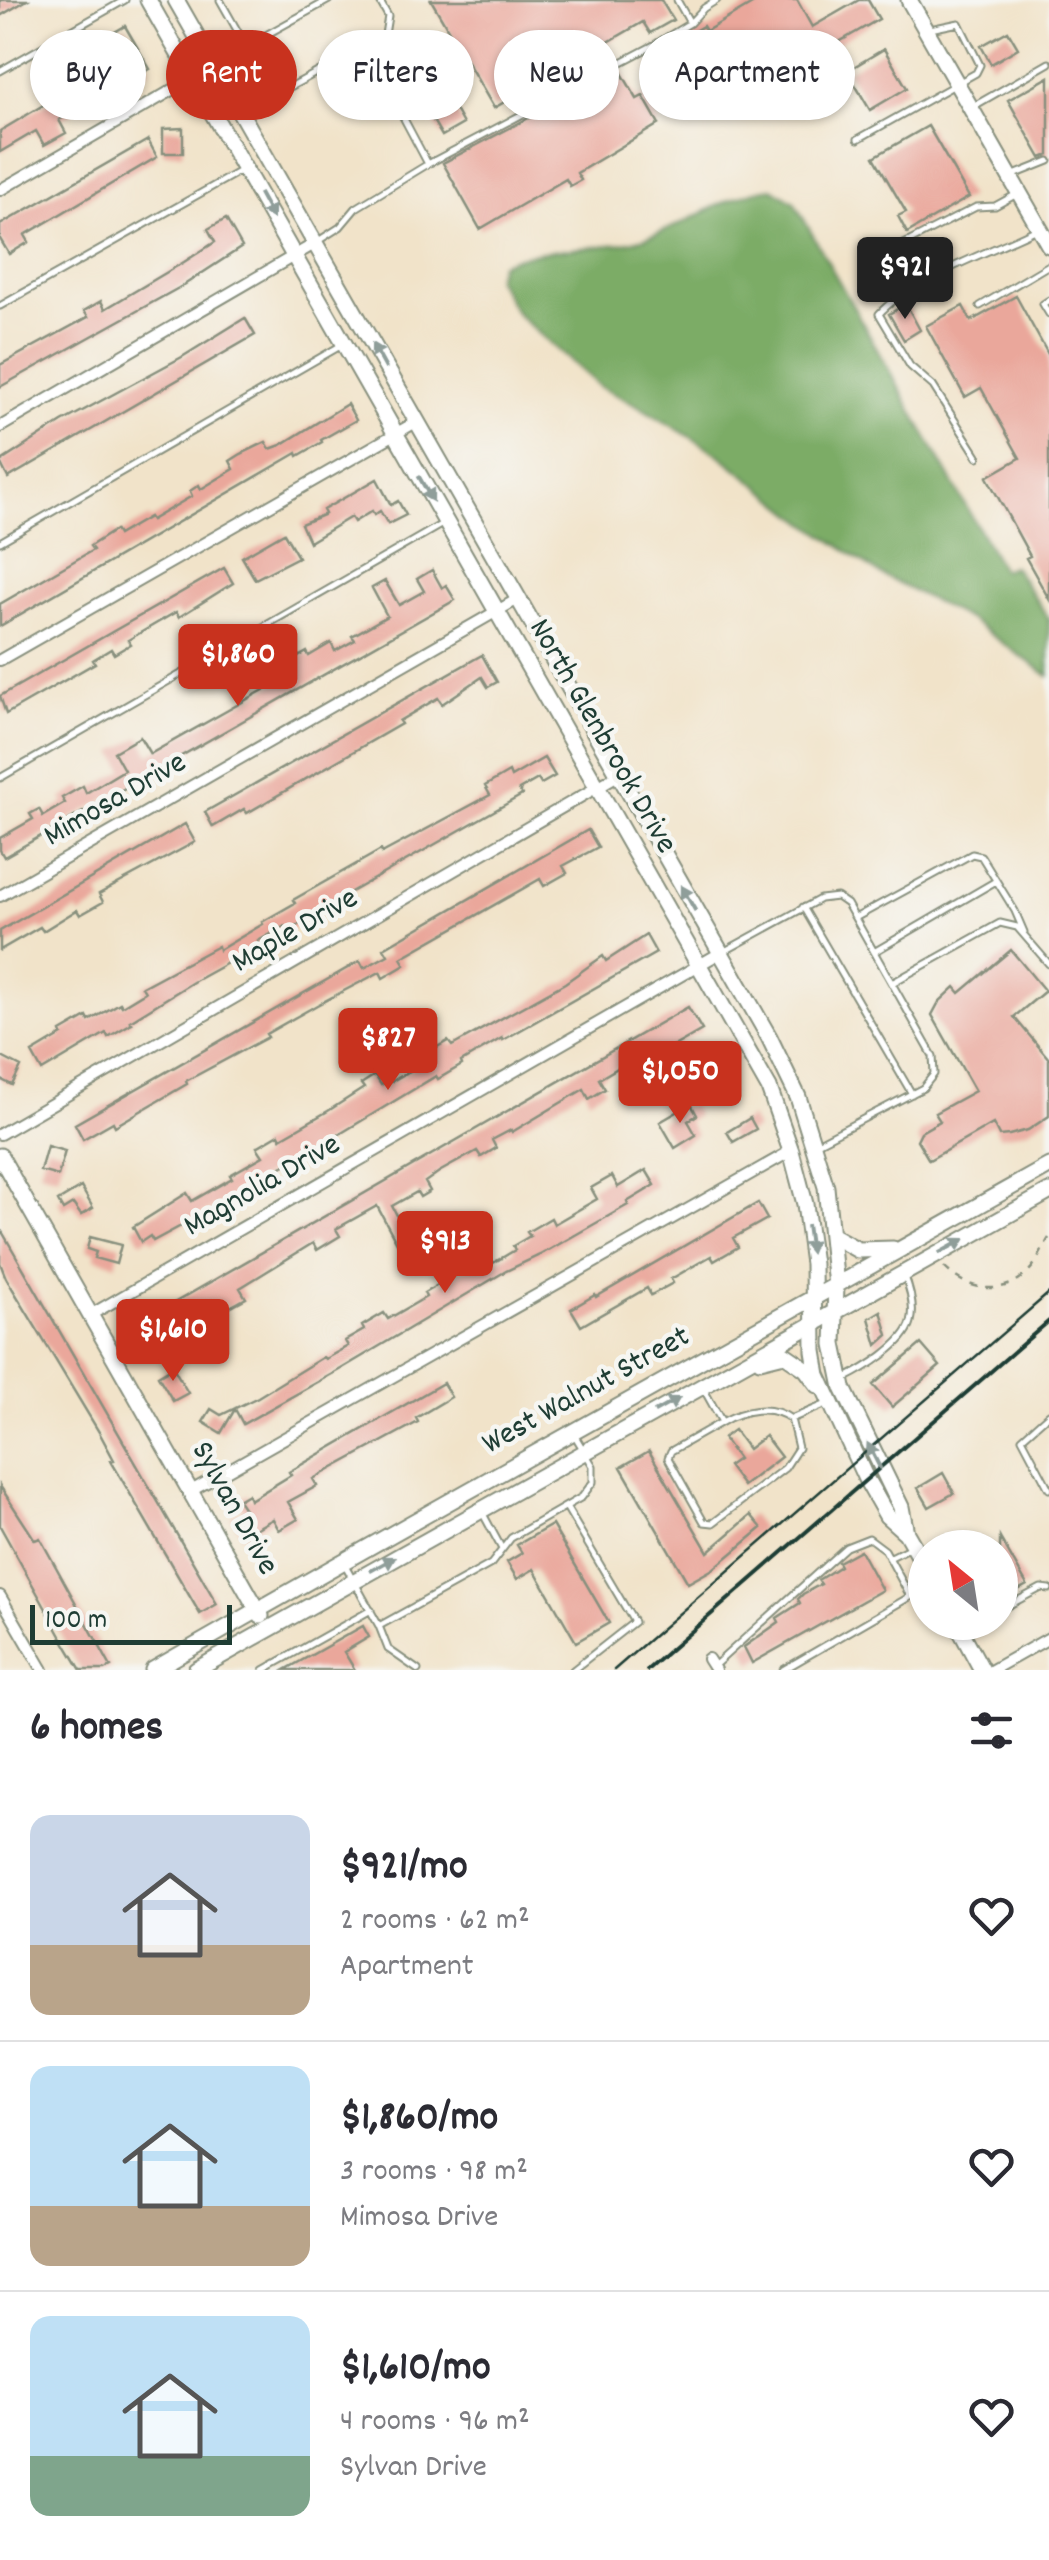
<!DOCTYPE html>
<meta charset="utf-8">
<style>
body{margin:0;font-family:Dekko,sans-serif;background:#f7f7f7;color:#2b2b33;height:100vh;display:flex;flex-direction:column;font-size:38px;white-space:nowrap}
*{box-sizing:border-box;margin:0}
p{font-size:32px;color:#7c7c81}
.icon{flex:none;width:55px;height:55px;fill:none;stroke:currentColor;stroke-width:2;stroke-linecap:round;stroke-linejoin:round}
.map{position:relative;height:1670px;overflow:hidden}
.details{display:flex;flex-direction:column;background:#fff;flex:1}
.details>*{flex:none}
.hud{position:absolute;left:30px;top:30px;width:990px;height:90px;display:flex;gap:20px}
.needle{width:65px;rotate:330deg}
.controls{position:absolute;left:908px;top:1530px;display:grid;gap:20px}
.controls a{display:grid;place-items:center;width:110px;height:110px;border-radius:50%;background:#fff;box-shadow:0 2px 8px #0004;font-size:50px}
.scale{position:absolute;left:30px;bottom:25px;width:202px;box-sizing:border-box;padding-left:10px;border:5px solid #1f3d34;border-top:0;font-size:28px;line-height:35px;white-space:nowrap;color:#1f3d34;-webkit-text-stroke:8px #f6f6f2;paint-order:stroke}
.price{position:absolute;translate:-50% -85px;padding:0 22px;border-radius:10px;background:#c8321e;color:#fff;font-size:32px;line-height:65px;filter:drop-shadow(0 2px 5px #0008)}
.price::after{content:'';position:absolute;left:50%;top:60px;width:30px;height:22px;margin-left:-15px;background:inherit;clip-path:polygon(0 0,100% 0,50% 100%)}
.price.active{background:#222;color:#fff}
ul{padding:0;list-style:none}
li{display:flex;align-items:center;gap:30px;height:250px;padding:0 30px}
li+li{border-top:2px solid #e1e1e2}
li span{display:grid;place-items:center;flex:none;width:280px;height:200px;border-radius:20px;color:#555}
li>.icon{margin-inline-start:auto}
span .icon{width:120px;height:120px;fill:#fffc;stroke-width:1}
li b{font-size:42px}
h2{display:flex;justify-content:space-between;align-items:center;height:120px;padding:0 30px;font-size:42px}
.tag{padding:0 35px;border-radius:45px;background:#fff;box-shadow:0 2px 8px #0004;font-size:35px;line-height:90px}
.tag.active{background:#c8321e;color:#fff}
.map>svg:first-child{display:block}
.forest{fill:#7cac66;stroke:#4e744d;stroke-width:2.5}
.building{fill:#eaa79b}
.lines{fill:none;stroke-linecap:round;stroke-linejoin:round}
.lane-casing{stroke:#88907e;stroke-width:9}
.street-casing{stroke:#88907e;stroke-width:14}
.secondary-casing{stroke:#88907e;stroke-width:19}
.path{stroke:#88907e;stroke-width:2.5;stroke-dasharray:8 8;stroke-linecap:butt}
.lane{stroke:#fff;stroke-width:5}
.street{stroke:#fff;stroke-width:10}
.secondary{stroke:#fff;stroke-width:15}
.tram{stroke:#1f3d34;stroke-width:2.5}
.rail{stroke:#1f3d34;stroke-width:4}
.oneway{fill:#8f9e9a}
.labels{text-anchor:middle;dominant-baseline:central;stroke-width:9;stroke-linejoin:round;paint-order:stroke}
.street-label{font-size:32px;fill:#1f3d34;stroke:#f6f6f2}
</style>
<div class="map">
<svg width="1049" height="1670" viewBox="0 0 1049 1670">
<rect width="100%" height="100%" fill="#f6f6f2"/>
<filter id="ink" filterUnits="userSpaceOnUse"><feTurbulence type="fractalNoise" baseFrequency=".01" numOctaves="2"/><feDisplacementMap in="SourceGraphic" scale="20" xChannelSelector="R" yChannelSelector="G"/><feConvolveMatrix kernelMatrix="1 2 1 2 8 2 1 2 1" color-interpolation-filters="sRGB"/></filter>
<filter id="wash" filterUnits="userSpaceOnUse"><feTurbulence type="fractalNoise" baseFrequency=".0048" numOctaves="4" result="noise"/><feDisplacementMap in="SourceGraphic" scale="40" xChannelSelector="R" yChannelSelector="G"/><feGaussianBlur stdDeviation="2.25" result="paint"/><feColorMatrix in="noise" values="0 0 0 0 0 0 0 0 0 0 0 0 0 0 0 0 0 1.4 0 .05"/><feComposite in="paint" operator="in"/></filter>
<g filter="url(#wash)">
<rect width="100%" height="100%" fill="#f1e3c9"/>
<path class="forest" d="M772,188l22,14 208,368 11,-4 36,53v57l-79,-56 -90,-46 -75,-52 -88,-69 -80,-48 -37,-18 -83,-73 -21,-36 4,-14c40,-18 87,-13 129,-22 51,-10 93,-48 143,-54z"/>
<g id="blocks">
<path class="building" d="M0,0h27l-27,16z
M431,0h230l12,20 -23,13 -7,-11 -149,86z
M759,0h38l15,27 47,-27h9l11,19 -129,74 -3,-5 -25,14 -38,-65 19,-11 3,5z
M125,26l25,43 -91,51 7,13 -22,12 -8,-14 -36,21v-21l92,-55 -5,-9 29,-17 -8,-14z
M1008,31l10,17 -27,16 -10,-18z
M884,49l23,39 -37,22 -23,-39z
M426,58l37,66 -21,12 -38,-65z
M620,70l17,29 6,-3 16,28 -82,49 4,7 -11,6 -4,-7 -86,50 -37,-66z
M1049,77v78l-8,3 -33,-58z
M928,126l41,71 -62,36 -9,-17 8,-4 -32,-55z
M183,128v25h-20v-24z
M148,140l9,17 -132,78 4,7 -20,12 -9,-15v-14z
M226,219l16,28 -58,38 -184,102v-22l88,-48 -4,-6 17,-10 4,8 79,-47 31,-20 -7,-13z
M1016,296l33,60v243l-23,-41 4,-2 -43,-79 33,-19 -39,-70 -16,9 -39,-71 37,-20 8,15z
M906,304l14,26 -16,10 -15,-26z
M245,318l10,17 -247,143 -8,-16 62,-40 120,-65z
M347,404l9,16 -35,20 1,2 -24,14 -1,-3 -297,173v-22l93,-54 -3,-4 25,-16 3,5 31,-18 2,3 41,-24 -2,-5 9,-6 2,4 33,-20 -4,-8 11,-7 25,-12 4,7 11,-4z
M377,479l14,26 7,-4 8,14 -18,9 -8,-13 -6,4 -2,-4 -18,11 -3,-5 -42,25 -8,-18 24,-10 -2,-4z
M284,533l14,24 -43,22 -13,-22z
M224,568l9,15 -54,34 -3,-5 -48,28 3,4 -17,10 -3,-5 -18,11 2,3 -89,51 -6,-18z
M432,570l10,18 4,-3 9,15 -451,257 -4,-7v-12l33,-19 -3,-5 9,-5 4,7 22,-13 -3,-5 21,-12 3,7 38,-23 -10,-18 26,-15 10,17 144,-81 -6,-10 19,-11 2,4 22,-13 4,8 20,-11 -3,-4 35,-20 -15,-28 13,-7 14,24 25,-14 -7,-12z
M482,655l15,27 -9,5 -6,-10 -40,27 -4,-6 -39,23 2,3 -154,89 -3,-4 -31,18 -8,-15z
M544,758l11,18 -14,8 -3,-5 -19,11 3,5 -196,111 -37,25 -4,-5 -27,15 2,4 -67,37 -63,39 2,2 -24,14 -2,-4 -64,38 -10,-18 30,-18 -1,-3 26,-15 2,4 31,-18 2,3 23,-14 -3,-5 76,-41 1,4 44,-26 -1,-2 33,-19 -2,-3 88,-50 1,3 108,-58 -5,-9 24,-14 2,5z
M185,824l10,18 -96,52 4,8 -23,13 -3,-5 -34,21 -3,-4 -40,23v-19z
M588,830l10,17 -35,19 4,7 -23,13 -4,-7 -139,79 4,7 -22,13 -3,-6 -63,33 -51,29 2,3 -82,44 1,3 -72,42 -2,-4 -30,17 -8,-15 285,-163 4,7 24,-13 -4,-7z
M646,935l10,18 -153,87 -1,-2 -41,24 1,3 -24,14 -2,-3 -126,76 -79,42 2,3 -26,15 -54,29 -3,-5 -9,6 -8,-15 54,-34 5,8 40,-23 -2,-3 33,-19 -6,-9 22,-13 2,4 47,-27 36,-23 -3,-4 14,-9 6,10 7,-4 1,2 38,-22 -6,-11 13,-8 3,5 11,-6 4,5 113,-63 38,-27 3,5z
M1011,950l34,41 -31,26 35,42v57l-21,14 -19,5 -10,1 -6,-12 -64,36 -12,-20 4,-8 19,-11 -5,-8 40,-22 -43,-76 7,-13 16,-15 5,6z
M688,1007l14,23 -42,24 1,2 -33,22 -7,-12 -22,13 6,10 -16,10 -5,-10 -72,43 -1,-2 -19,10 4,8 -15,9 -4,-6 -38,21 -14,10 5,9 -10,6 -3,-5 -25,14 16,30 -11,7 -20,-37 -41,23 4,7 -23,14 -4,-7 -73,45 6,10 -18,10 -4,-5 -38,21 -12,-21z
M0,1056l21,11 -9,18 -12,-6z
M691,1104l6,11 -9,6 8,14 -21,13 -15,-26z
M750,1118l6,11 -23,13 -6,-10z
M47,1146l18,5 -7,25 -18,-5z
M646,1170l9,15 -28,17 1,3 -88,50 -34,16 -165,98 -98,55 -8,-15 -14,24 -18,-11 8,-13 10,6 37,-18 65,-40 2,2 23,-13 -3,-5 19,-11 -2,-4 22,-13 4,6 38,-22 -2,-4 64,-37 5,7 22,-13 -2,-4 17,-10 -3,-4 24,-14 3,6 43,-25 -6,-11 21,-12 6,11z
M81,1187l12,21 -12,7 -8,-11 -10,6 -5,-9z
M758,1203l9,16 -34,19 5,9 -24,14 -3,-5 -40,23 2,4 -22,12 -4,-7 -66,38 -10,-17 24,-14 1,2z
M0,1228l217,376 -17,10 -89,-153 3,-1 -15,-28 -93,-154 -6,-15z
M90,1237l31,8 -5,19 -22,-6 2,-6 -9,-3z
M881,1311l7,24 -11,10 -8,-27z
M152,1314l18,7 -13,32 -17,-7z
M921,1344l19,22 -48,41 -19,-22z
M173,1367l15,26 -15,8 -15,-25z
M443,1383l8,14 -35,21 2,4 -105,57 4,7 -29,16 10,17 -19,11 -6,-11 -30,17 -12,-20 13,-7 -6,-9 10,-6 2,6 41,-25 -2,-3z
M734,1430l14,19 17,-13 16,21 -38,29 -15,-20 10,-7 -15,-21z
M649,1451l59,101 43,-37 11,13 -49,41 -25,14 -67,-116z
M943,1473l11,20 -25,14 -11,-19z
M0,1486l35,54 5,-2 71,129 -6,3h-24l-15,-25 -66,-119z
M552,1525l57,98 -33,19 -42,-73 -17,10 -10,-17 15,-9 -5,-8z
M1000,1538l27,47 -18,10 -2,-5 -7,4z
M860,1550l22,40 -130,73 -8,-16 35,-25 -2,-4 23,-15 -2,-4 5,-5 18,-10 -3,-4 22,-14 -2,-4z
M363,1626l6,11 -25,15 11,18h-70z"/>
</g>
</g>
<g filter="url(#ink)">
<use href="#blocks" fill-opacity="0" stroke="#88907e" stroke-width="2.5"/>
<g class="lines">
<g class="lane-casing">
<path id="lane" d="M220,0l26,46 83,-46
M677,0l13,23
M217,64l29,-17
M0,71l125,-71
M974,106l75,-43
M244,112l140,-76
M858,139l118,-66 4,-8 -21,-42 -29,6
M428,164l226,-119 36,-22 14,-15 13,-8
M1014,175l35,-14
M318,241l22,-14 16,-19 72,-44 -49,-92 9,-56 -9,-16
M904,244l72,-37 19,-1 22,-12
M1049,300l-6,4 6,10
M0,306l242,-136
M980,306l69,-41
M978,457l-45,-71 -23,-20 -31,-52c30,-34 114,-63 158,-85
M0,542l342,-197
M0,778l444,-255
M803,907l109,187
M855,918l117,-64 9,2 34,55 9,21
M725,951l95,-52 17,-2 10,7 86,152 1,18 -11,14 -106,55
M874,952l122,-71
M892,983l108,-60 17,4 32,37
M844,1379c20,-10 61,-34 67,-57 4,-14 -2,-35 -7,-48
M703,1388l19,34 -51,29 -3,7 36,64 9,1 72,-55 13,-20 -7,-29c-21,-15 -48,-9 -69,3
M1049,1414l-27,24 27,51
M791,1419l38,-16
M566,1507l68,115 -61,48
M482,1512l20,37
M889,1558l20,-10
M344,1563l35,63 112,-62 20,-26 71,-41 11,-15v-16l-18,-30
M1000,1610l41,-22 8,1
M379,1626l9,23 30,21
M962,1630l16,-8
M715,1665l131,-118 23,-9 16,12 25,46
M264,1670l107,-60
M783,1670l142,-82"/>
</g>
<g class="street-casing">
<path id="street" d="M0,190l214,-124
M0,427l316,-184
M0,660l416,-238
M0,896l518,-297
M0,1134l618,-359
M92,1314l628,-361
M191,1491l600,-340
M0,1596l43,74
M708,1659l7,11
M992,1670l57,-32"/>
</g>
<g class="secondary-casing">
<path id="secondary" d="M148,0l621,1088 22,63 14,53 8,60 1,87 4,24 48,104 21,37 19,17
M176,0l593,1037 29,60 28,90 10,99 -2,58 9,44 58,119 5,26 19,33
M909,0l140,245
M0,1156l261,460
M833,1236l25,14 35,-1
M760,1360l24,-6 22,15 12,16
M956,1622l26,48
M153,1670c297,-171 597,-336 896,-504
M196,1670l853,-478"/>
</g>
<path class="path" d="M944,1267c23,24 59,30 84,5 10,-10 14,-23 21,-34"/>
<use href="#lane" class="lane"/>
<use href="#street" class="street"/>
<use href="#secondary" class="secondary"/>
<path class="tram" d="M614,1670l435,-377"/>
<path class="rail" d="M647,1670l402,-349"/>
</g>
<defs><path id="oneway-solid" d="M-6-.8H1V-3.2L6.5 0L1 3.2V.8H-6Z" transform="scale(2.5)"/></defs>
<g class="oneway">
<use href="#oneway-solid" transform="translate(266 206) rotate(61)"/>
<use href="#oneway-solid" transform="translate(379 356) rotate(-119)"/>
<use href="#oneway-solid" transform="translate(426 489) rotate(60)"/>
<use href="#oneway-solid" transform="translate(688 898) rotate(-120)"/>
<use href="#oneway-solid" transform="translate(809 1239) rotate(82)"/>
<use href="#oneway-solid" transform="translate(952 1246) rotate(-29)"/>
<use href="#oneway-solid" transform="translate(667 1405) rotate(-29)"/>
<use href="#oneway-solid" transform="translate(874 1456) rotate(-117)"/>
<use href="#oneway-solid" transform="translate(383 1564) rotate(-29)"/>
</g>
</g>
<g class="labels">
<g class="street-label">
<text transform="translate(601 737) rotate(60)">North Glenbrook Drive</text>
<text transform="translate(116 801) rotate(-30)">Mimosa Drive</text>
<text transform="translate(296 932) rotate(-30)">Maple Drive</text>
<text transform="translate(263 1187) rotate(-30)">Magnolia Drive</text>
<text transform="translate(587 1392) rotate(-29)">West Walnut Street</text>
<text transform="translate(233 1509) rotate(61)">Sylvan Drive</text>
</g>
</g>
</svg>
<div class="controls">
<a><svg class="needle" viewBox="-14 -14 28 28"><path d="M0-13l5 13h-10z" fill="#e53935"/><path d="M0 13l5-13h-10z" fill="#7c7c81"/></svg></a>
</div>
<div class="scale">100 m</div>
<b class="price active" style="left:905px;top:322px">$921</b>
<b class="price" style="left:238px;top:709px">$1,860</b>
<b class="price" style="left:388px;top:1093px">$827</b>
<b class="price" style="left:680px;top:1126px">$1,050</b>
<b class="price" style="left:445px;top:1296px">$913</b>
<b class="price" style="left:173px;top:1384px">$1,610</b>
<div class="hud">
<a class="tag">Buy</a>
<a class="tag active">Rent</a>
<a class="tag">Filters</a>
<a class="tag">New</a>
<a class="tag">Apartment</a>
</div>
</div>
<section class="details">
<h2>6 homes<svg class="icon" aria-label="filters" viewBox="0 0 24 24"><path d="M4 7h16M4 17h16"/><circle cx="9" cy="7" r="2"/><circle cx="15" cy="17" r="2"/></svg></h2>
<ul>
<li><span style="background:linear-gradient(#c9d6e8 65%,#b9a48a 0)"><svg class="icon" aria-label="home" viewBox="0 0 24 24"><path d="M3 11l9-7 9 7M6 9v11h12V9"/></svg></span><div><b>$921/mo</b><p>2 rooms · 62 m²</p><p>Apartment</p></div><svg class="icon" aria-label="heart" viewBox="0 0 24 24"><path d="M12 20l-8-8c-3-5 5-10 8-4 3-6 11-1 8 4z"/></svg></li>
<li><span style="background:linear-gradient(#bfe0f5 70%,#b9a48a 0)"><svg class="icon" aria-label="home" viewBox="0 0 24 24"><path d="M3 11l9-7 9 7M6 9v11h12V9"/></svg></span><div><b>$1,860/mo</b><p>3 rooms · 98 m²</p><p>Mimosa Drive</p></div><svg class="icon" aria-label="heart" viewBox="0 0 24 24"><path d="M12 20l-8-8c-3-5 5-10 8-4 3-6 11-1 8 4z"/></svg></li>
<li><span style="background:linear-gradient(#bfe0f5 70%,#7fa58c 0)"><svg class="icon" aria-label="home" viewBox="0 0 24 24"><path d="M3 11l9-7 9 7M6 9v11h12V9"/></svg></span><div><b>$1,610/mo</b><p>4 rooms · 96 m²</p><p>Sylvan Drive</p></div><svg class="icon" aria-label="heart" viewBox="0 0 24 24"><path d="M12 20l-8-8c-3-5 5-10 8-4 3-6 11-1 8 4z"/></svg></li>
</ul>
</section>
